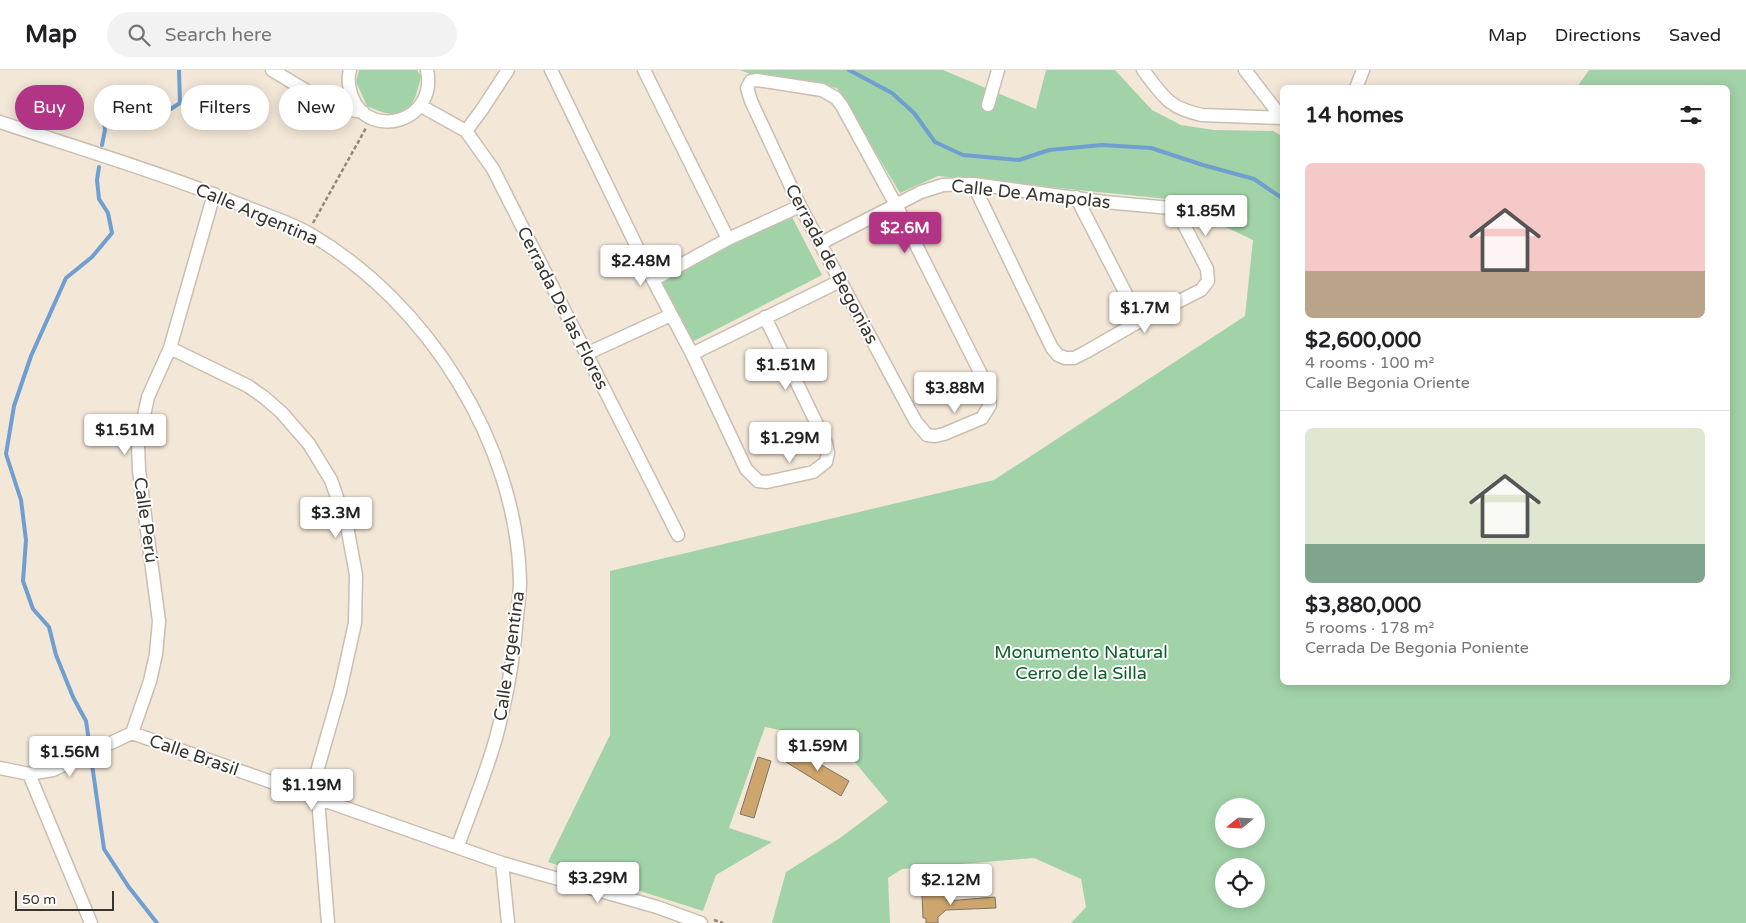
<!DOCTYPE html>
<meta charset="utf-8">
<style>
body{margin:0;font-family:"Varela Round",sans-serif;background:#f2f2f2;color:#202124;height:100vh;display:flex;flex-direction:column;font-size:19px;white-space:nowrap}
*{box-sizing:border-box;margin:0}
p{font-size:16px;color:#757577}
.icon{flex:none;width:28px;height:28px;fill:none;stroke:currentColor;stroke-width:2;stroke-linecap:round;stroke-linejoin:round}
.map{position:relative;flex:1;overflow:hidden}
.details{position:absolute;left:1280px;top:15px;width:450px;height:600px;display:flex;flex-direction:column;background:#fff;border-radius:8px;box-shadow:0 2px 12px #0003}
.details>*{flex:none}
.banner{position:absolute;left:15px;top:15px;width:475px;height:45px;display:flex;gap:10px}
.needle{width:32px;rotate:252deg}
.controls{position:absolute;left:1215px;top:728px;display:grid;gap:10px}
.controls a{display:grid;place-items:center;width:50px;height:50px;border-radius:50%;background:#fff;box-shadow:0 2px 12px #0003;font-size:25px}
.scale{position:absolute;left:15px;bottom:12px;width:99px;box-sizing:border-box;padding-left:5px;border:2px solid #38342e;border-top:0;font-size:14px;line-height:18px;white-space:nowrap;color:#38342e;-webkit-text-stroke:4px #fff;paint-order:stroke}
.price{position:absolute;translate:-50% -42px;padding:0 11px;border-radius:5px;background:#fff;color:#222;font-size:16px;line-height:32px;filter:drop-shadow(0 1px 2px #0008)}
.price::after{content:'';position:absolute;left:50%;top:30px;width:15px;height:11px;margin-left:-8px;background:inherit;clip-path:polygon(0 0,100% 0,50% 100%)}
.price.active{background:#b23585;color:#fff}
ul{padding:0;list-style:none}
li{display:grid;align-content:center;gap:10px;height:265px;padding:0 25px}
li+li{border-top:1px solid #e0e0e0}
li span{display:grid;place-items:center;height:155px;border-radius:8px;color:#555}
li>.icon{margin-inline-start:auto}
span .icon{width:90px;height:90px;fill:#fffc;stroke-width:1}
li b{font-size:21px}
h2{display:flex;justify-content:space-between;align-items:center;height:60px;padding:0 25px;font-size:21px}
.tag{padding:0 18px;border-radius:22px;background:#fff;box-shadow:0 2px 12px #0003;font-size:18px;line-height:45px}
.tag.active{background:#b23585;color:#fff}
header{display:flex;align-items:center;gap:30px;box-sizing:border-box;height:70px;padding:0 25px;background:#fff;border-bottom:1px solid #e0e0e0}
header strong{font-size:24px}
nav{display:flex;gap:28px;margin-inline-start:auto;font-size:18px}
.search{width:350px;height:45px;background:#f2f2f2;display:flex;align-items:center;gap:12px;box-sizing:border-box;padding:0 18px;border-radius:28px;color:#757577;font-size:19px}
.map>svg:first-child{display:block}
.green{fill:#a2d3a8;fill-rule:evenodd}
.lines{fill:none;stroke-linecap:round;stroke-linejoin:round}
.stream{stroke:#6f9fd0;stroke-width:4}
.building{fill:#cea56c;stroke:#7e7466}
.minor-casing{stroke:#cabeb0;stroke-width:15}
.path{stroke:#90887d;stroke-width:2.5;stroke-dasharray:4 2.5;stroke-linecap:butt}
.minor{stroke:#fff;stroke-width:12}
.labels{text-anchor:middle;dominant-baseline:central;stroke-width:4;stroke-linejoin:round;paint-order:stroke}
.street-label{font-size:18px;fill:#38342e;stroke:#fff}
.park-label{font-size:18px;fill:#066026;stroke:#fff}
</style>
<header>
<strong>Map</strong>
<div class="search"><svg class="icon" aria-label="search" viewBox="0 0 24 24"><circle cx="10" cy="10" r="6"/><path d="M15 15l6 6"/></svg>Search here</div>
<nav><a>Map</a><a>Directions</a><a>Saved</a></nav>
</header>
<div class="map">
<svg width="1746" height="853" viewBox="0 0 1746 853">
<rect width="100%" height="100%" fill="#f3e7d7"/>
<path class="green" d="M359,0h58l4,6c-8,38 -17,47 -54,30l-11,-24z
M740,0h203l93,39 10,-39h69l37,40 29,15 33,5 59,1 9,5v546h446v-594l-151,-1 12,-17h157v853h-675l15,-16 -5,-28 -47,-21 -132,11 -14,9 2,45h-118l14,-51 54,-34 48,-36 -50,-60 -73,-15 -36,101 43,14 -56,33 -13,36 -155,-49 62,-127v-164l384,-91 251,-164 8,-76 -49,-23 -26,-17 -240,-24 -38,17 -63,-105 -77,-10zM1224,736h32v33h-32zM1224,796h32v33h-32z
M790,143l32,62 -132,68 -31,-62z"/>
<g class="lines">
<path class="stream" d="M849,0l43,23 22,20 21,29 28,13 56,5 30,-10 53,-5 49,3 52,17 51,14 28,19
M102,75l3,-15 -3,-23 13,-17 25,5 10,12 16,5 14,-9 -1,-33
M89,671l-3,-20 -13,-24 -17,-42 -7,-28 -16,-18 -10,-28 3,-41 -5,-40 -15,-46 8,-48 17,-50 35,-78 26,-21 20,-24 -4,-20 -9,-14 -2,-19 2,-13
M92,694l12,85 24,37 29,37"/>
</g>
<path class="building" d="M794,679l55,32 -8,15 -55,-34z
M758,687l13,4 -17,57 -14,-4z
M946,824l1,7 48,-4 1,11 -50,2 -8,7v6h-12v-5h-3l-1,-23z"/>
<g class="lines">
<g class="minor-casing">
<path id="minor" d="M272,0l43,26 24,12 24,4
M350,0c-3,9 -1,18 2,27 17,44 86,25 75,-27
M551,0l102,210 39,74 54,115 12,12 9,1 46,-10 13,-10 2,-9 -2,-10 -61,-126
M644,0l84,169
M1143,0c20,26 25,38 59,45l80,3
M1245,0l37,48
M757,10l65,10 14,8 6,8 54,99 91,181 3,19 -8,13 -38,16 -9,2 -8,-1 -11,-13 -116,-216 -49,-105 -4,-13 4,-7z
M1356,18l7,-18
M988,35l10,-35
M421,36l45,25 27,38 185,366
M0,52c81,27 164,52 244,84 21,9 46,16 66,28 118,69 207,210 210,347 0,12 -2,25 -3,36 -3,39 -10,80 -20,117 -10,38 -26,75 -39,112
M466,61l15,-20 27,-41
M1076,127l64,124
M821,173l100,-51 22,-7 30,-1 132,18 65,6 10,9 27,52 1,12 -7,9 -61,31 -56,32 -10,5h-9l-7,-3 -6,-7 -79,-164
M653,210l75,-41 72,-33
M170,278l78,38 17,12 17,15 27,31 22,36 16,46 9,49 -1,48 -15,68 -30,105
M586,284l85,-39
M692,284l148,-73
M132,663l18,-52 6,-27 3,-33 -20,-151 -1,-26 10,-47 22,-49 44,-154
M0,698l29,6 24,-4 79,-37 370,130 155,44 44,16
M29,704l62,149
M318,729l10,124
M502,793l6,60"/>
</g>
<path class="path" d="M313,153l53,-95
M714,850l9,3"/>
<use href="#minor" class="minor"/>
</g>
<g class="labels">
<g class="street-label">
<text transform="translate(1031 124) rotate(6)">Calle De Amapolas</text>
<text transform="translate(257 144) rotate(23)">Calle Argentina</text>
<text transform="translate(832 194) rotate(62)">Cerrada de Begonias</text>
<text transform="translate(563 238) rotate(63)">Cerrada De las Flores</text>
<text transform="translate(146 450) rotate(82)">Calle Perú</text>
<text transform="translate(509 586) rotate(-82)">Calle Argentina</text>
<text transform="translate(194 685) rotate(19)">Calle Brasil</text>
</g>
<g class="park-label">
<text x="1081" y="582">Monumento Natural<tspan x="1081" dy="21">Cerro de la Silla</tspan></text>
</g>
</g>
</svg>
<div class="controls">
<a><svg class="needle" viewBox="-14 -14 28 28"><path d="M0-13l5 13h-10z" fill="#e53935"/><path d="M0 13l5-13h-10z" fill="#757577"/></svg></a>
<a><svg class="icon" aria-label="locate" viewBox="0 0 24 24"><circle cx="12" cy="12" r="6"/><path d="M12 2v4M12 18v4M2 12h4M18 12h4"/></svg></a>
</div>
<div class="scale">50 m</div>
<b class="price" style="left:1206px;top:167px">$1.85M</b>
<b class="price active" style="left:905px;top:184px">$2.6M</b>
<b class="price" style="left:641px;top:217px">$2.48M</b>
<b class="price" style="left:1145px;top:264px">$1.7M</b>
<b class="price" style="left:786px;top:321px">$1.51M</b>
<b class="price" style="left:955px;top:344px">$3.88M</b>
<b class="price" style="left:125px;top:386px">$1.51M</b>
<b class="price" style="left:790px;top:394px">$1.29M</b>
<b class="price" style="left:336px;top:469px">$3.3M</b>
<b class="price" style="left:818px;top:702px">$1.59M</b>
<b class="price" style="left:70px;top:708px">$1.56M</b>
<b class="price" style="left:312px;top:741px">$1.19M</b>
<b class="price" style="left:598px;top:834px">$3.29M</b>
<b class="price" style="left:951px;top:836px">$2.12M</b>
<div class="banner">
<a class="tag active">Buy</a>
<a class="tag">Rent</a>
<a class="tag">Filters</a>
<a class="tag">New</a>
</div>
<section class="details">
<h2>14 homes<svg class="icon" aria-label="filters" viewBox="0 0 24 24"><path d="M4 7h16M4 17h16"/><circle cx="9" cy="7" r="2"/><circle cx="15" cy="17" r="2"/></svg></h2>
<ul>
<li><span style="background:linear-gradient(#f6c9c9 70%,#b9a48a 0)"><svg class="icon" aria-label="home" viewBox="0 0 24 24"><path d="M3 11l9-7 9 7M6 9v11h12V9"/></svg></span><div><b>$2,600,000</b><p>4 rooms · 100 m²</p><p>Calle Begonia Oriente</p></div></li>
<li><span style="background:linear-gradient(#dfe7d0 75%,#7fa58c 0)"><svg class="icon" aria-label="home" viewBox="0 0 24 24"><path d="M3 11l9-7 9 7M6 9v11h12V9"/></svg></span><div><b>$3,880,000</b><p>5 rooms · 178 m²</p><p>Cerrada De Begonia Poniente</p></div></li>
</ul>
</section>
</div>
